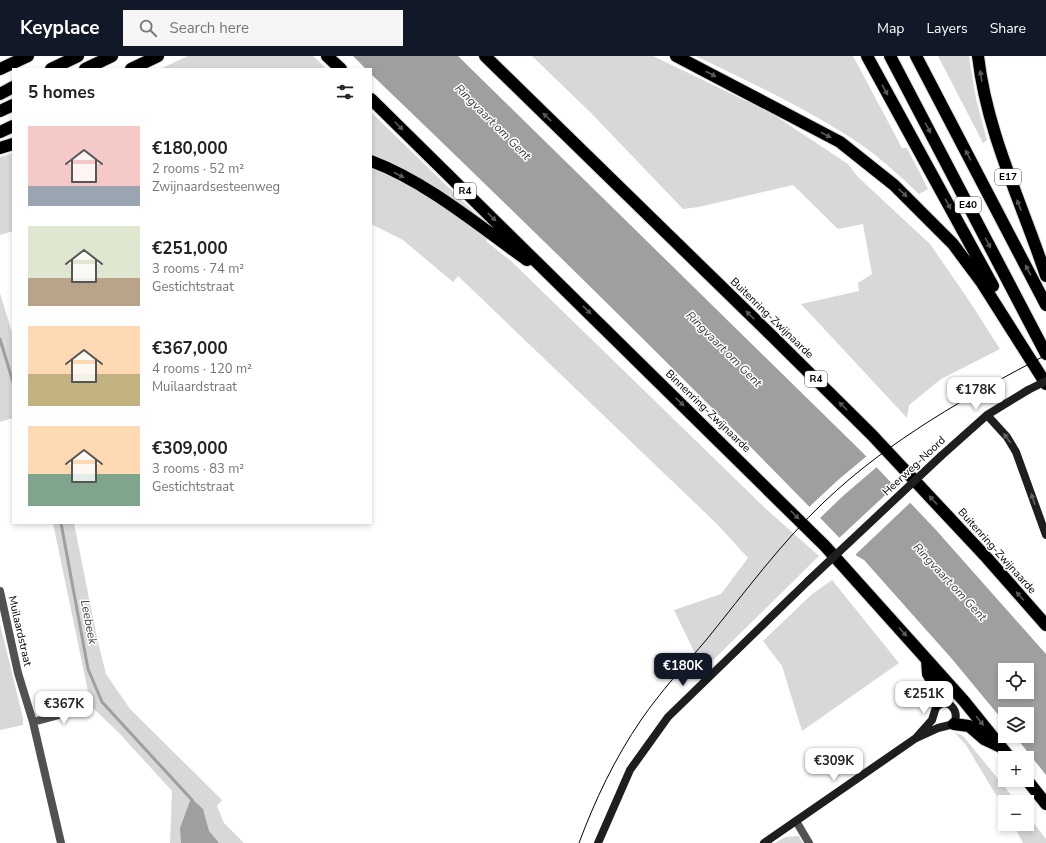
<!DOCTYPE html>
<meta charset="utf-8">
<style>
body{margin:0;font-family:"Nunito Sans",sans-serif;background:#f6f6f6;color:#222;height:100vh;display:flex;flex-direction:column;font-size:15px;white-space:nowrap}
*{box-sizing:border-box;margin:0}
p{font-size:13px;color:#767676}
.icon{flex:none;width:22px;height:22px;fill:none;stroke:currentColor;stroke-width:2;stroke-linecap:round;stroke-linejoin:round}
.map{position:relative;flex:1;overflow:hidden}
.side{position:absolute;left:12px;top:12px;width:360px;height:456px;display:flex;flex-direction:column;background:#fff;border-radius:0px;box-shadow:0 2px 6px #0003}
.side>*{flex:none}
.buttons{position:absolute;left:998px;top:607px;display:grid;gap:8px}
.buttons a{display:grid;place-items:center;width:36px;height:36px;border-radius:0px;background:#fff;box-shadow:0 2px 6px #0003;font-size:20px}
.price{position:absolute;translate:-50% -34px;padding:0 9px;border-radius:8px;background:#fff;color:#222;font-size:13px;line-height:26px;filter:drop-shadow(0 1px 2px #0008)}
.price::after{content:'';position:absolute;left:50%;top:24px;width:12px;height:9px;margin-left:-6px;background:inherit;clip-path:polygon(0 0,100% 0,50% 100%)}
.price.on{background:#111827;color:#fff}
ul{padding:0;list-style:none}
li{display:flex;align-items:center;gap:12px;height:100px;padding:0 16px}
li span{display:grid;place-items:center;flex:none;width:112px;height:80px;border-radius:0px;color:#555}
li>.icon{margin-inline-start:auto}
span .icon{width:48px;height:48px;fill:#fffc;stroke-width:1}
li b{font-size:17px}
h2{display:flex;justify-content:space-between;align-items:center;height:48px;padding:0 16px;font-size:17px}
header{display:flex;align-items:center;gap:24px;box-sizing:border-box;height:56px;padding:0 20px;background:#111827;color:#fff}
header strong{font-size:19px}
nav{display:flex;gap:22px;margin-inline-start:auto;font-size:14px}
.search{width:280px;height:36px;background:#f6f6f6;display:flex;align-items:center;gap:10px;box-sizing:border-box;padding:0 14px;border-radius:0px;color:#767676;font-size:15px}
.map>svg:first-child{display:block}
.green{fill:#d8d8d8}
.water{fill:#9f9f9f;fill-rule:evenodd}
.pier{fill:#fff}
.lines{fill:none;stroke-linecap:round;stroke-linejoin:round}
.stream{stroke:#9f9f9f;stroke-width:3}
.highway-casing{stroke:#dbdbdb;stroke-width:14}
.street{stroke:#515151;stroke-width:8}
.secondary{stroke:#1e1e1e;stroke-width:8}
.highway{stroke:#000;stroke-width:12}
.tram{stroke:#000;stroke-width:1}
.secondary-bridge{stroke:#1e1e1e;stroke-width:8}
.oneway{fill:#595959}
.oneway2{fill:#626262}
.labels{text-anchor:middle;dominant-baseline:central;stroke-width:3;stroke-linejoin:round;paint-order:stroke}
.shield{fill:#fff;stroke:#4c4c4c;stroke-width:1}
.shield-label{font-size:10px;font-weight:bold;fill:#000}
.street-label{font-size:11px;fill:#000;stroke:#fff}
.water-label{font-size:12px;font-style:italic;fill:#404040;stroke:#fff}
</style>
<header>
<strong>Keyplace</strong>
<div class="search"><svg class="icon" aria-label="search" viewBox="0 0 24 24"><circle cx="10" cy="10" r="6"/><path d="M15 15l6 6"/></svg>Search here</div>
<nav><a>Map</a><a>Layers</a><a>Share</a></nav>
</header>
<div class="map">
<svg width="1046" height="787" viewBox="0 0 1046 787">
<rect width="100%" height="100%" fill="#fff"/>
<path class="green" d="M188,0h125l14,13h-167z
M532,0h121l118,57 77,51 10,13 72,67 40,58 30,47 -59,30 -32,26 -2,13 -106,-114 58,-13 -1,-8 14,-9 -9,-50 -25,5 -45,-44 -94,22 -16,2 -92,-96z
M696,0h157l49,92h5l21,41 -9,5c-22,-21 -45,-42 -71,-58 -48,-31 -101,-55 -152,-80z
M938,0h31l7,43 11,41 -4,3z
M371,56l112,109 4,21 24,19 255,248 53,47 -116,114 -29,-60 47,-16 27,-36 -31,-34 -259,-248 -5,6 -50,-42 -32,-16z
M13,97v78l-13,4v-78z
M0,237l13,43v82l-13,4z
M53,467h21l23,115 9,36 24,35 92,91 -5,6 7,17 20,20h-74l2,-52 -52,-57 -29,-28z
M832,524l67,83 -97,68 -20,-65 -19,-25 48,-46z
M0,568l23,94v7l-23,5z
M954,676l9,4 54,66h-12v8l-39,-65z
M1027,758l19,25v4h-23l-10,-19h14z
M799,780l4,7h-28l10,-6z"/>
<path class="water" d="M353,0h105l405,397 73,77 110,124v121l-31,-39h12v-22h-22v9l-53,-64 -88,-99 -7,-4c-158,-164 -321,-324 -486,-482v-5h-5zM1005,614h22v22h-22z
M191,742l12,11 6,22 10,12h-38l-1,-15z"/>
<path class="pier" d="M868,399l10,11 -34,29 -25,24 -11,-11 30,-28z
M896,429l16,16 -58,55 -16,-17z"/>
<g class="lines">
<path class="stream" d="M0,283l13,43
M61,467l27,146 14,33 90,98"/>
<g class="highway-casing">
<path id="highway" d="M327,0l14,13
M485,0l288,281 99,98 115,123 59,67
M676,0l164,86 54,43 59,59 29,39 64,101
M867,0l126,230
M890,0l156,298
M916,0l130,249
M978,0c9,78 44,147 68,220
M0,13l28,-13
M51,13l27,-13
M85,13l27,-13
M131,13l27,-13
M0,38l13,-7
M371,43l454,447 139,155 46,57
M0,55l13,-6
M0,76l13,-6
M0,92l13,-4
M371,105c56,21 108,65 156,99
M927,604l1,14 6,10 3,10v10
M954,668l15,2 15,13 15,7
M1027,724l19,24"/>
</g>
<path class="street" d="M0,535l18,82 15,49 28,121
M33,666l56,-15
M796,765l13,22"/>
<path class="secondary" d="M987,359l20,22 9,15 30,83
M941,400l46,-41 41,-25
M598,787l32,-73 38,-53 140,-136
M764,787l152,-105 22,-10 16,-4c4,-9 1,-18 -8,-21l-9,1 -5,16 -16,18"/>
<use href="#highway" class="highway"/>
<path class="tram" d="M579,787c16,-43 36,-85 62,-123 20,-29 44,-55 66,-81 38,-47 74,-96 117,-137 65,-62 144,-106 222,-147"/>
<path class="secondary-bridge" d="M1028,334l18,-9
M808,525l133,-125"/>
</g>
<defs><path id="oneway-solid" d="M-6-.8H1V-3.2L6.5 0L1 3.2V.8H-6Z"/></defs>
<g class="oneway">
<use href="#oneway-solid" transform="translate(711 18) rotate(27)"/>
<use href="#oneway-solid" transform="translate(981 20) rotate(-99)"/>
<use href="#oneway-solid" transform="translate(885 34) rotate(61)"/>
<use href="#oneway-solid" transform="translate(547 61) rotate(-136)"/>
<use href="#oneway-solid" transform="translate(399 70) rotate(45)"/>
<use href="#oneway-solid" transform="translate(928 72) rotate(62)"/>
<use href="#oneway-solid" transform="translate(826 79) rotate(28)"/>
<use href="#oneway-solid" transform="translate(968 99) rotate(-118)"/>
<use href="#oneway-solid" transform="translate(399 119) rotate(27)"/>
<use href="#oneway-solid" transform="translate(903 137) rotate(43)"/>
<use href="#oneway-solid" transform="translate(948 148) rotate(61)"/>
<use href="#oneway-solid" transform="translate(1019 149) rotate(-111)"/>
<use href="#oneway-solid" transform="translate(492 161) rotate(45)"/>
<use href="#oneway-solid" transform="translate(988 187) rotate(62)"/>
<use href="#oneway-solid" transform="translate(1028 214) rotate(-118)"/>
<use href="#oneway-solid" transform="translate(587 254) rotate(44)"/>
<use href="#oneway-solid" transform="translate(750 259) rotate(-136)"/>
<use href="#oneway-solid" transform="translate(680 346) rotate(44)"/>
<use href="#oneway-solid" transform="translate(843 350) rotate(-135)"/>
<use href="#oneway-solid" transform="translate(933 444) rotate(-133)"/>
<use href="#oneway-solid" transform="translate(795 459) rotate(45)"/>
<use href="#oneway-solid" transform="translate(1020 540) rotate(-131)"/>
<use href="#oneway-solid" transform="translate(903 576) rotate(48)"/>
<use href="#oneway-solid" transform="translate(980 665) rotate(51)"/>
</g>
<g class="oneway2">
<use href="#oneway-solid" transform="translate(1007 382) rotate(-127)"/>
<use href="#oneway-solid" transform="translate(1033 443) rotate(-109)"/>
</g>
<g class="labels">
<g class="shield">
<rect x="995" y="113" width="26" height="16" rx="3"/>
<rect x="454" y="127" width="22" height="16" rx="3"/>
<rect x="955" y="141" width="26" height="16" rx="3"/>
<rect x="805" y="315" width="22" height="16" rx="3"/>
</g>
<g class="shield-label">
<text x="1008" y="121">E17</text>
<text x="465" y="135">R4</text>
<text x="968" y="149">E40</text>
<text x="816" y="323">R4</text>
</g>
<g class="street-label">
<text transform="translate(772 262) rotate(44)">Buitenring-Zwijnaarde</text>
<text transform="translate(708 355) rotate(44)">Binnenring-Zwijnaarde</text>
<text transform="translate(914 410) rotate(-43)">Heerweg-Noord</text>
<text transform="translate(997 495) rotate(48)">Buitenring-Zwijnaarde</text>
<text transform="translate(20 575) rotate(77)">Muilaardstraat</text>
</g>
<g class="water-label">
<text transform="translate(493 66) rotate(45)">Ringvaart om Gent</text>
<text transform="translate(724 293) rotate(45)">Ringvaart om Gent</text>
<text transform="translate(950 526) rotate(47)">Ringvaart om Gent</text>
<text transform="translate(89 566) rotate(79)">Leebeek</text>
</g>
</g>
</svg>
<div class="buttons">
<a><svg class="icon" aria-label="locate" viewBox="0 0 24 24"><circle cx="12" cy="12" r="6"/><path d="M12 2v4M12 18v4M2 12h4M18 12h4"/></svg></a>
<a><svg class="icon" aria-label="layers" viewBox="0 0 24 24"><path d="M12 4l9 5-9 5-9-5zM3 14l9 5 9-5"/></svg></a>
<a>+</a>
<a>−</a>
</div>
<b class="price" style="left:976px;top:355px">€178K</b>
<b class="price on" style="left:683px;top:631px">€180K</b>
<b class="price" style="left:924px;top:659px">€251K</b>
<b class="price" style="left:64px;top:669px">€367K</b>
<b class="price" style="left:834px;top:726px">€309K</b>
<section class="side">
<h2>5 homes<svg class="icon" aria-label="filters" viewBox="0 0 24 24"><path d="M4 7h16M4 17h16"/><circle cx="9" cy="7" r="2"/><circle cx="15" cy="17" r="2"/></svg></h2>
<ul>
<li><span style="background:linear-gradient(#f6c9c9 75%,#9aa5b1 0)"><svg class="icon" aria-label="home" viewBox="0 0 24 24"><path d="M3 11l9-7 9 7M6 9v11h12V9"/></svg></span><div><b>€180,000</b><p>2 rooms · 52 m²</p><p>Zwijnaardsesteenweg</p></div></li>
<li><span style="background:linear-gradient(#dfe7d0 65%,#b9a48a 0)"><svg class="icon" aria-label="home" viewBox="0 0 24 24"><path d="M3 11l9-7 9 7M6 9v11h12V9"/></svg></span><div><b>€251,000</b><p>3 rooms · 74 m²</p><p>Gestichtstraat</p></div></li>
<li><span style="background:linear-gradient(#ffd9b3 60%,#c2b280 0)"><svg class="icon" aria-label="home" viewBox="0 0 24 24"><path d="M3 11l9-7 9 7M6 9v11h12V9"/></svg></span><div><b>€367,000</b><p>4 rooms · 120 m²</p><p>Muilaardstraat</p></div></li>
<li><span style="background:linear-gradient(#ffd9b3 60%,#7fa58c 0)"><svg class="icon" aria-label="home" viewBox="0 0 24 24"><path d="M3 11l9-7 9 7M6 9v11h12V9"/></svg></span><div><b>€309,000</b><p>3 rooms · 83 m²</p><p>Gestichtstraat</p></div></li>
</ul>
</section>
</div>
